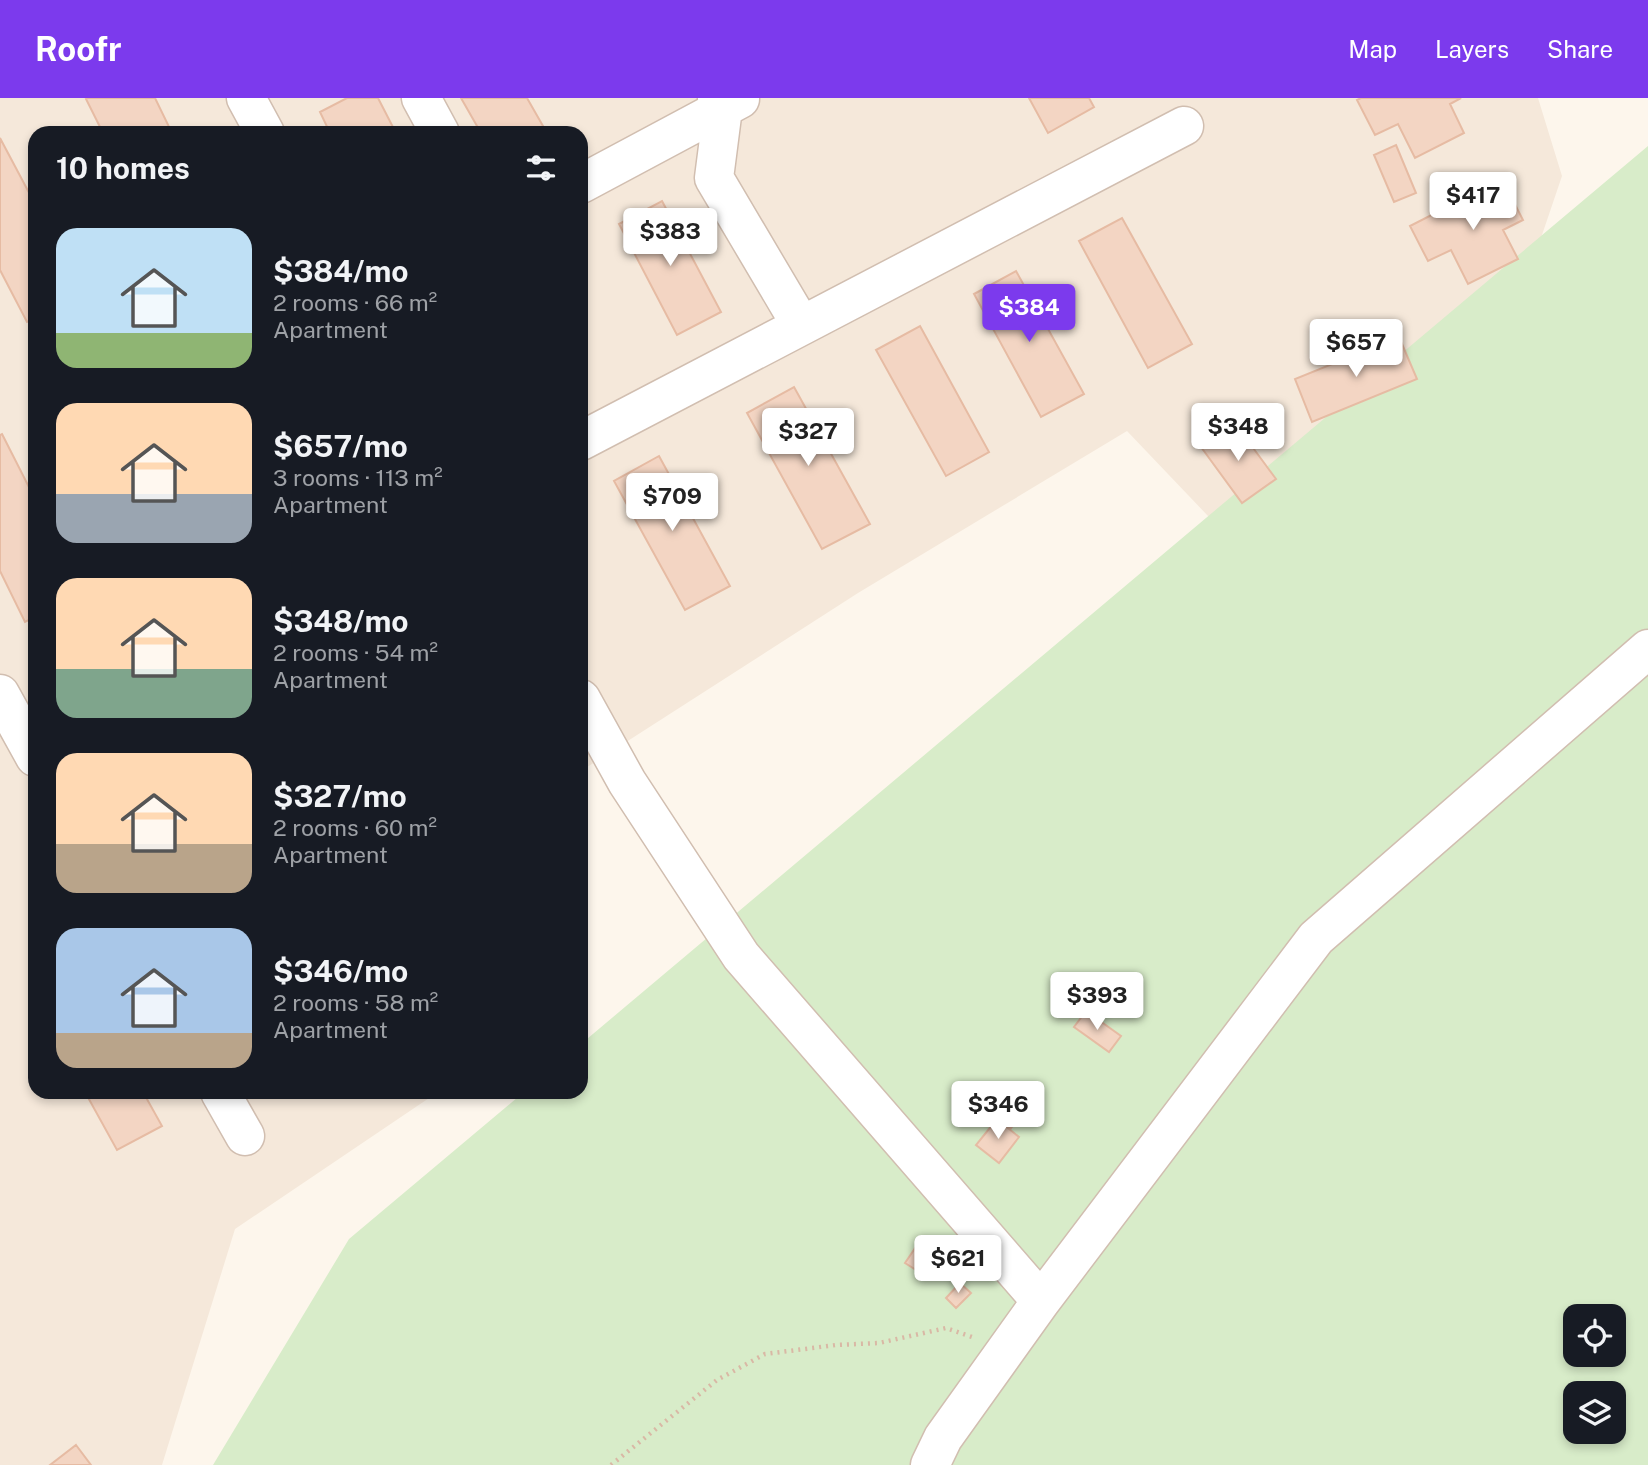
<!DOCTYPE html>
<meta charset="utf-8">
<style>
body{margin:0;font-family:"Public Sans",sans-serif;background:#242831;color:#f1f3f6;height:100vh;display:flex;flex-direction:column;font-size:26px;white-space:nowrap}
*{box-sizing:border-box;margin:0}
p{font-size:23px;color:#9ea1a6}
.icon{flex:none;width:38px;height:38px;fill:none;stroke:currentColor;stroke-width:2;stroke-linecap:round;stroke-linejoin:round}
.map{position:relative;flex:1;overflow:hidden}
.sheet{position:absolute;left:28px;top:28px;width:560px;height:973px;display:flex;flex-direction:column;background:#171b24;border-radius:21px;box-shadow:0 4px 10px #0003}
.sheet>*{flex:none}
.controls{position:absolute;left:1563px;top:1206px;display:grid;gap:14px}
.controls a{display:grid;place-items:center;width:63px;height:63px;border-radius:14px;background:#171b24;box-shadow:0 4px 10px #0003;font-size:35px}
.price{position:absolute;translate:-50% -60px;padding:0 16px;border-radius:7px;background:#fff;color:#222;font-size:23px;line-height:46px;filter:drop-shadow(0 2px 4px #0008)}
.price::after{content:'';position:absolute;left:50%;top:42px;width:21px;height:16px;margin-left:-10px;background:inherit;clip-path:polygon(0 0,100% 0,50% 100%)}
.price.active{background:#7c3aed;color:#fff}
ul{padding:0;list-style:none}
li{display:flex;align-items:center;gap:21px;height:175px;padding:0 28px}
li span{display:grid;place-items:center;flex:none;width:196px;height:140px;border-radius:21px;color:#555}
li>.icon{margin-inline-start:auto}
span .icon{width:84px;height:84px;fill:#fffc;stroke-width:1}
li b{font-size:30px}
h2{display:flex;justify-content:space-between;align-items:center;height:84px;padding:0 28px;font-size:30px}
header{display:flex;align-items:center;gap:42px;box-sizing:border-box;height:98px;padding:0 35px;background:#7c3aed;color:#fff}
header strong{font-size:33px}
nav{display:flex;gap:38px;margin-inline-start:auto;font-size:24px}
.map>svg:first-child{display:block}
.residential{fill:#f5e8da}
.green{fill:#d8ecc9;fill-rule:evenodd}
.building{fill:#f3d5c3;stroke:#e6bba3;stroke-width:2}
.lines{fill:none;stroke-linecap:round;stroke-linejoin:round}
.minor-casing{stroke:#d1beb0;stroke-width:41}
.path{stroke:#d9b8a5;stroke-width:4.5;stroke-dasharray:2 5;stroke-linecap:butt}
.minor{stroke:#fff;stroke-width:38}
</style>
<header>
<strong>Roofr</strong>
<nav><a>Map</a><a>Layers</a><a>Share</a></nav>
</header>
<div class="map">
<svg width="1648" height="1367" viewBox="0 0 1648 1367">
<rect width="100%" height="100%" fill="#fdf6ec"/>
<path class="residential" d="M0,0h1538l24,78 -57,168 -276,194 -102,-107 -269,162 -277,178v-638h-546v959h403l-203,137 -73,236h-162z"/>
<path class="green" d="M1648,48v1319h-1435l136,-226 175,-147h57v-48zM1575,1218h39v38h-39zM1575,1295h39v39h-39z"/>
<path class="building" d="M88,0h67l17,35h-69l-17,-34z
M347,0h31l18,35h-66l-10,-21z
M461,0h66l20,35h-66z
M1029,0h60l5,9 -46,26z
M1361,0h100l-11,6 14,29 -49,25 -17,-34 -23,11 -18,-35z
M0,40l35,66v114l-8,4 -27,-52z
M1396,47l20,48 -22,9 -20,-47z
M1502,81l21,41 -20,10 15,29 -50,25 -17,-34 -23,11 -18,-35z
M662,103l59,111 -44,23 -58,-111z
M1122,120l70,126 -44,24 -69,-127z
M1016,173l68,123 -43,23 -67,-123z
M920,228l69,126 -43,24 -70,-126z
M1399,239l18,42 -105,43 -17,-43z
M794,289l76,137 -48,25 -75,-136z
M1234,324l42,57 -34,24 -41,-56z
M2,336l33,65v118l-10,5 -25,-51v-136z
M659,358l71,130 -45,24 -71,-129z
M1086,913l35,25 -12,16 -35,-25z
M85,994h58l19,34 -45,24z
M1014,1003l11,9 -14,18 -12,-9z
M997,1021l22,18 -20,26 -23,-18z
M920,1143l18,12 -14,22 -19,-12z
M960,1185l11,10 -15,15 -10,-10z
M76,1347l15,20h-41z"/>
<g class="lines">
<g class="minor-casing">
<path id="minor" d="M246,0l19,35
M421,0l19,35
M717,0l6,10 -9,70 87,147
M581,86l159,-85
M581,343l603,-315
M0,596l35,63
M581,601l46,83 114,174 300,345
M220,994l25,44
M930,1367l13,-27 98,-137 275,-363 332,-289"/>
</g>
<path class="path" d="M611,1367l106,-85 48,-26 71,-9 43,-2 67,-15 26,9"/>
<use href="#minor" class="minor"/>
</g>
</svg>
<div class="controls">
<a><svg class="icon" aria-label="locate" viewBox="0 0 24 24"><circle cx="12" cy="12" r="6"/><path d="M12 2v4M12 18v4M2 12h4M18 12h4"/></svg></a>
<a><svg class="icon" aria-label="layers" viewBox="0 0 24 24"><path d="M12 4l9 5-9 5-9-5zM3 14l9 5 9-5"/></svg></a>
</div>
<b class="price" style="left:1473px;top:134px">$417</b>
<b class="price" style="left:670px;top:170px">$383</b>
<b class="price active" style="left:1029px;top:246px">$384</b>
<b class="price" style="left:1356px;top:281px">$657</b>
<b class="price" style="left:1238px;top:365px">$348</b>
<b class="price" style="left:808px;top:370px">$327</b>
<b class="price" style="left:672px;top:435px">$709</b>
<b class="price" style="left:1097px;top:934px">$393</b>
<b class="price" style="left:998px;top:1043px">$346</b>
<b class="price" style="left:958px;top:1197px">$621</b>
<section class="sheet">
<h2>10 homes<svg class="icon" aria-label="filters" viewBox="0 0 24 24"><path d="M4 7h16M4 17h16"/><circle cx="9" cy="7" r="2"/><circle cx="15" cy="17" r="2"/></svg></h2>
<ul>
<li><span style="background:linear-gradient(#bfe0f5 75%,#8fb573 0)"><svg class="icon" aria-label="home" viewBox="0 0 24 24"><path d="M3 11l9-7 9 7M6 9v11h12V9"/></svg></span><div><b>$384/mo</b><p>2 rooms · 66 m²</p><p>Apartment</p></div></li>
<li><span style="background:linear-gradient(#ffd9b3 65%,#9aa5b1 0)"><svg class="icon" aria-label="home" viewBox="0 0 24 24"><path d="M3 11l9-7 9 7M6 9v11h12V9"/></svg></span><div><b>$657/mo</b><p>3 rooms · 113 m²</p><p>Apartment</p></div></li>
<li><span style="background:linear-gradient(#ffd9b3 65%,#7fa58c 0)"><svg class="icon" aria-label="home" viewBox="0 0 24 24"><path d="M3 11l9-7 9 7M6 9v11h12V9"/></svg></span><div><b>$348/mo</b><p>2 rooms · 54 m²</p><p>Apartment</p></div></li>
<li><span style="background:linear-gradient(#ffd9b3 65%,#b9a48a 0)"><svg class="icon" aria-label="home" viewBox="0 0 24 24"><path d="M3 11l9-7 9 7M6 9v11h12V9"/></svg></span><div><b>$327/mo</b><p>2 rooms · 60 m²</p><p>Apartment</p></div></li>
<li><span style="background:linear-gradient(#a9c7e8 75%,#b9a48a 0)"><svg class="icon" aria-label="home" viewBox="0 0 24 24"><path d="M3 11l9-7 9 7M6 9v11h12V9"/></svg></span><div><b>$346/mo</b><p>2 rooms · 58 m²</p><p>Apartment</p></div></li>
</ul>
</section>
</div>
